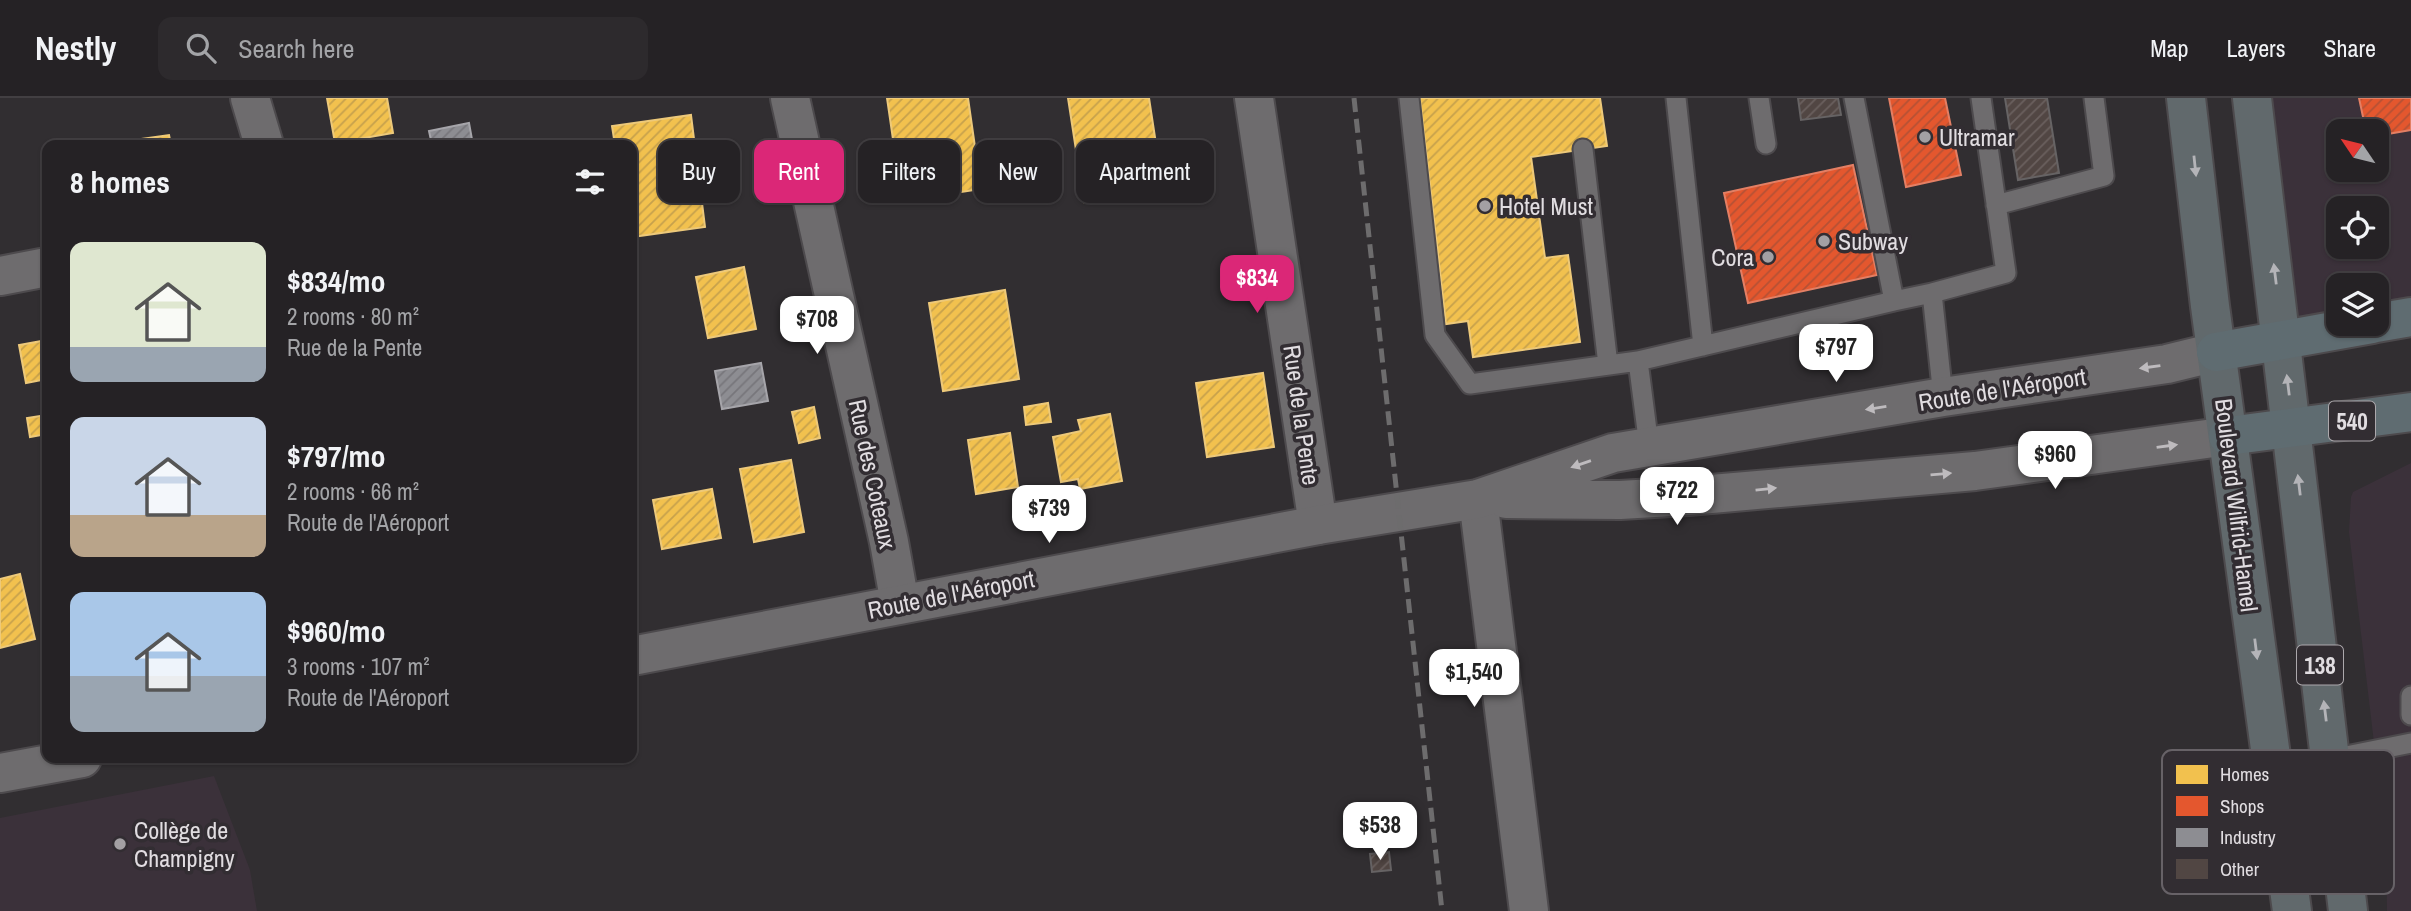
<!DOCTYPE html>
<meta charset="utf-8">
<style>
body{margin:0;font-family:"Archivo Narrow",sans-serif;background:#2d2a2d;color:#f1f3f6;height:100vh;display:flex;flex-direction:column;font-size:26px;white-space:nowrap}
*{box-sizing:border-box;margin:0}
p{font-size:23px;color:#a3a4a7}
.icon{flex:none;width:38px;height:38px;fill:none;stroke:currentColor;stroke-width:2;stroke-linecap:round;stroke-linejoin:round}
.map{position:relative;flex:1;overflow:hidden}
.side{position:absolute;left:42px;top:42px;width:595px;height:623px;display:flex;flex-direction:column;background:#252225;border-radius:14px;box-shadow:0 2px 5px #0004,0 0 0 2px #423f42}
.side>*{flex:none}
.guide{position:absolute;left:658px;top:42px;width:665px;height:63px;display:flex;gap:14px}
.needle{width:46px;rotate:305deg}
.buttons{position:absolute;left:2326px;top:21px;display:grid;gap:14px}
.buttons a{display:grid;place-items:center;width:63px;height:63px;border-radius:14px;background:#252225;box-shadow:0 2px 5px #0004,0 0 0 2px #423f42;font-size:35px}
.price{position:absolute;translate:-50% -60px;padding:0 16px;border-radius:14px;background:#fff;color:#222;font-size:23px;line-height:46px;filter:drop-shadow(0 2px 4px #0008)}
.price::after{content:'';position:absolute;left:50%;top:42px;width:21px;height:16px;margin-left:-10px;background:inherit;clip-path:polygon(0 0,100% 0,50% 100%)}
.price.active{background:#db2777;color:#fff}
ul{padding:0;list-style:none}
li{display:flex;align-items:center;gap:21px;height:175px;padding:0 28px}
li span{display:grid;place-items:center;flex:none;width:196px;height:140px;border-radius:14px;color:#555}
li>.icon{margin-inline-start:auto}
span .icon{width:84px;height:84px;fill:#fffc;stroke-width:1}
li b{font-size:30px}
h2{display:flex;justify-content:space-between;align-items:center;height:84px;padding:0 28px;font-size:30px}
.chip{padding:0 24px;border-radius:14px;background:#252225;box-shadow:0 2px 5px #0004,0 0 0 2px #423f42;font-size:24px;line-height:63px}
.chip.active{background:#db2777;color:#fff}
header{display:flex;align-items:center;gap:42px;box-sizing:border-box;height:98px;padding:0 35px;background:#252225;border-bottom:2px solid #423f42}
header strong{font-size:33px}
nav{display:flex;gap:38px;margin-inline-start:auto;font-size:24px}
.search{width:490px;height:63px;background:#2d2a2d;display:flex;align-items:center;gap:18px;box-sizing:border-box;padding:0 24px;border-radius:14px;color:#a3a4a7;font-size:26px}
.map>svg:first-child{display:block}
.built{fill:#3b313a;fill-rule:evenodd}
.homes{fill:url(#homes-hatch);stroke:#edc97a;stroke-width:2}
.shops{fill:url(#shops-hatch);stroke:#e37f64;stroke-width:2}
.industry{fill:url(#industry-hatch);stroke:#a6a5aa;stroke-width:2}
.building{fill:url(#building-hatch);stroke:#666364;stroke-width:2}
.lines{fill:none;stroke-linecap:round;stroke-linejoin:round}
.lane-casing{stroke:#4d4a4d;stroke-width:23}
.street-casing{stroke:#4d4a4d;stroke-width:42}
.secondary-casing{stroke:#4d4a4d;stroke-width:42}
.primary-casing{stroke:#4d4a4d;stroke-width:42}
.highway-casing{stroke:#4d4a4d;stroke-width:42}
.lane{stroke:#6e6c6e;stroke-width:19}
.street{stroke:#6e6c6e;stroke-width:38}
.secondary{stroke:#6e6c6e;stroke-width:38}
.primary{stroke:#61696c;stroke-width:38}
.highway{stroke:#5f6c71;stroke-width:38}
.rail{stroke:#6d6c6d;stroke-width:5;stroke-dasharray:14 7;stroke-linecap:butt}
.oneway{fill:#b4b4b8}
.oneway2{fill:#bebbbe}
.poi-dot{fill:#a3a0a3;stroke:#322d32;stroke-width:2.5}
.labels{text-anchor:middle;dominant-baseline:central;stroke-width:7;stroke-linejoin:round;paint-order:stroke}
.shield{fill:#322d32;stroke:#aca8ac;stroke-width:2}
.shield-label{font-size:23px;font-weight:bold;fill:#e1dde1}
.poi-label{font-size:24px;fill:#e1dde1;stroke:#322d32;text-anchor:start}
.street-label{font-size:24px;fill:#e1dde1;stroke:#322d32}
.key{fill:#322d32;stroke:#676267;stroke-width:2}
.key-label{font-size:19px;fill:#e1dde1}
</style>
<header>
<strong>Nestly</strong>
<div class="search"><svg class="icon" aria-label="search" viewBox="0 0 24 24"><circle cx="10" cy="10" r="6"/><path d="M15 15l6 6"/></svg>Search here</div>
<nav><a>Map</a><a>Layers</a><a>Share</a></nav>
</header>
<div class="map">
<svg width="2411" height="813" viewBox="0 0 2411 813">
<defs>
<pattern id="homes-hatch" width="6" height="6" patternUnits="userSpaceOnUse" patternTransform="scale(1.75)"><rect width="6" height="6" fill="#f2c14e"/><path d="M-1 1l2-2M0 6l6-6M5 7l2-2" fill="none" stroke="#c6a14c"/></pattern>
<pattern id="shops-hatch" width="6" height="6" patternUnits="userSpaceOnUse" patternTransform="scale(1.75)"><rect width="6" height="6" fill="#e4572e"/><path d="M-1 1l2-2M0 6l6-6M5 7l2-2" fill="none" stroke="#b45135"/></pattern>
<pattern id="industry-hatch" width="6" height="6" patternUnits="userSpaceOnUse" patternTransform="scale(1.75)"><rect width="6" height="6" fill="#8d8d92"/><path d="M-1 1l2-2M0 6l6-6M5 7l2-2" fill="none" stroke="#77767b"/></pattern>
<pattern id="building-hatch" width="6" height="6" patternUnits="userSpaceOnUse" patternTransform="scale(1.75)"><rect width="6" height="6" fill="#514643"/><path d="M-1 1l2-2M0 6l6-6M5 7l2-2" fill="none" stroke="#6a605e"/></pattern>
</defs>
<rect width="100%" height="100%" fill="#312e31"/>
<path class="built" d="M2252,0h159v219l-34,6 -1,-38h-38v39l-55,18zM2338,33h38v39h-38zM2338,110h38v39h-38z
M2411,365v448h-24l-1,-67 -37,-312 2,-35 2,-5z
M214,678l36,94 7,41h-257v-93z"/>
<path class="homes" d="M327,0h60l6,35 -58,10z
M887,0h81l13,91 -79,12z
M1068,0h81l14,92 -79,12z
M1420,0h180l7,48 -76,11 14,101 23,-3 12,87 -107,15 -5,-36 -22,3z
M691,17l14,112 -73,10v-92h-17l-3,-19z
M169,37l2,10h-73z
M744,169l12,62 -48,9 -12,-61z
M1005,192l14,89 -76,12 -14,-88z
M47,242v39l-21,4 -7,-38z
M1263,275l11,74 -67,10 -11,-74z
M1048,305l3,19 -25,3 -2,-18z
M814,309l6,31 -21,5 -7,-31z
M1110,316l12,67 -42,8 -2,-10 -17,3 -8,-45 28,-6 -3,-11z
M47,317v19l-17,3 -3,-19z
M1010,335l8,54 -42,7 -8,-54z
M791,362l13,72 -50,10 -14,-73z
M712,391l9,49 -59,11 -9,-49z
M20,476l15,65 -35,9v-69z"/>
<path class="shops" d="M1889,0h56l16,77 -55,12z
M2359,0h52v32l-35,6v-5h-10z
M1853,67l24,110 -129,28 -24,-110z"/>
<path class="industry" d="M469,25l4,22h-41l-3,-14z
M761,265l7,38 -46,8 -7,-38z"/>
<path class="building" d="M1798,0h40l3,17 -40,5z
M2005,0h42l12,75 -41,7z
M1389,754l2,18 -19,2 -2,-18z"/>
<g class="lines">
<g class="lane-casing">
<path id="lane" d="M1409,0l26,237 35,49 168,-23 11,85
M1676,0l27,248
M1759,0l7,46
M1854,0l40,203 38,-8 11,104
M1583,51l25,216
M1996,107l108,-29 -10,-78
M1932,195l74,-20 -25,-175
M1638,263l256,-60
M2411,598v19
M2331,661l80,-16"/>
</g>
<g class="street-casing">
<path id="street" d="M790,0l99,444 11,62
M1254,0l64,427
M0,178l47,-9
M1478,401l51,412"/>
</g>
<g class="secondary-casing">
<path id="secondary" d="M250,0l14,47
M1506,401l114,1 68,-4 287,-25 253,-35
M632,558l686,-131 160,-26 135,-46 330,-56 224,-33 49,-12
M0,675l82,-15"/>
</g>
<g class="primary-casing">
<path id="primary" d="M2186,0l24,208 82,605
M2252,0l96,813"/>
</g>
<g class="highway-casing">
<path id="highway" d="M2376,225l35,-6
M2216,254l156,-28
M2228,338l183,-24"/>
</g>
<use href="#lane" class="lane"/>
<use href="#street" class="street"/>
<use href="#secondary" class="secondary"/>
<use href="#primary" class="primary"/>
<use href="#highway" class="highway"/>
<path class="rail" d="M1354,0l88,813"/>
</g>
<defs><path id="oneway-solid" d="M-6-.8H1V-3.2L6.5 0L1 3.2V.8H-6Z" transform="scale(1.75)"/></defs>
<g class="oneway">
<use href="#oneway-solid" transform="translate(2195 68) rotate(84)"/>
<use href="#oneway-solid" transform="translate(2275 176) rotate(-97)"/>
<use href="#oneway-solid" transform="translate(2288 287) rotate(-97)"/>
<use href="#oneway-solid" transform="translate(2299 387) rotate(-97)"/>
<use href="#oneway-solid" transform="translate(2256 551) rotate(83)"/>
<use href="#oneway-solid" transform="translate(2325 613) rotate(-97)"/>
</g>
<g class="oneway2">
<use href="#oneway-solid" transform="translate(2150 269) rotate(172)"/>
<use href="#oneway-solid" transform="translate(1876 310) rotate(171)"/>
<use href="#oneway-solid" transform="translate(2167 348) rotate(-8)"/>
<use href="#oneway-solid" transform="translate(1581 366) rotate(161)"/>
<use href="#oneway-solid" transform="translate(1941 376) rotate(-5)"/>
<use href="#oneway-solid" transform="translate(1766 391) rotate(-6)"/>
</g>
<g class="poi-dot">
<circle cx="1925" cy="39" r="7"/>
<circle cx="1485" cy="108" r="7"/>
<circle cx="1824" cy="143" r="7"/>
<circle cx="1768" cy="159" r="7"/>
<circle cx="120" cy="746" r="7"/>
</g>
<g class="labels">
<g class="shield">
<rect x="2329" y="303.5" width="46" height="39" rx="5"/>
<rect x="2297" y="547.5" width="46" height="39" rx="5"/>
</g>
<g class="shield-label">
<text x="2352" y="323">540</text>
<text x="2320" y="567">138</text>
</g>
<g class="poi-label">
<text x="1939" y="39">Ultramar</text>
<text x="1499" y="108">Hotel Must</text>
<text x="1838" y="143">Subway</text>
<text x="1754" y="159" text-anchor="end">Cora</text>
<text x="134" y="732">Collège de<tspan x="134" dy="28">Champigny</tspan></text>
</g>
<g class="street-label">
<text transform="translate(2002 291) rotate(-9)">Route de l'Aéroport</text>
<text transform="translate(1302 317) rotate(82)">Rue de la Pente</text>
<text transform="translate(873 376) rotate(78)">Rue des Coteaux</text>
<text transform="translate(2237 407) rotate(83)">Boulevard Wilfrid-Hamel</text>
<text transform="translate(951 496) rotate(-11)">Route de l'Aéroport</text>
</g>
</g>
<rect x="2162" y="652" width="232" height="144" rx="10" class="key"/>
<rect x="2176" y="667" width="32" height="19" fill="#f2c14e"/>
<rect x="2176" y="698" width="32" height="20" fill="#e4572e"/>
<rect x="2176" y="730" width="32" height="19" fill="#8d8d92"/>
<rect x="2176" y="761" width="32" height="20" fill="#514643"/>
<g class="key-label">
<text x="2220" y="683">Homes</text>
<text x="2220" y="715">Shops</text>
<text x="2220" y="746">Industry</text>
<text x="2220" y="778">Other</text>
</g>
</svg>
<div class="buttons">
<a><svg class="needle" viewBox="-14 -14 28 28"><path d="M0-13l5 13h-10z" fill="#e53935"/><path d="M0 13l5-13h-10z" fill="#a3a4a7"/></svg></a>
<a><svg class="icon" aria-label="locate" viewBox="0 0 24 24"><circle cx="12" cy="12" r="6"/><path d="M12 2v4M12 18v4M2 12h4M18 12h4"/></svg></a>
<a><svg class="icon" aria-label="layers" viewBox="0 0 24 24"><path d="M12 4l9 5-9 5-9-5zM3 14l9 5 9-5"/></svg></a>
</div>
<b class="price active" style="left:1257px;top:217px">$834</b>
<b class="price" style="left:817px;top:258px">$708</b>
<b class="price" style="left:1836px;top:286px">$797</b>
<b class="price" style="left:2055px;top:393px">$960</b>
<b class="price" style="left:1677px;top:429px">$722</b>
<b class="price" style="left:1049px;top:447px">$739</b>
<b class="price" style="left:1474px;top:611px">$1,540</b>
<b class="price" style="left:1380px;top:764px">$538</b>
<div class="guide">
<a class="chip">Buy</a>
<a class="chip active">Rent</a>
<a class="chip">Filters</a>
<a class="chip">New</a>
<a class="chip">Apartment</a>
</div>
<section class="side">
<h2>8 homes<svg class="icon" aria-label="filters" viewBox="0 0 24 24"><path d="M4 7h16M4 17h16"/><circle cx="9" cy="7" r="2"/><circle cx="15" cy="17" r="2"/></svg></h2>
<ul>
<li><span style="background:linear-gradient(#dfe7d0 75%,#9aa5b1 0)"><svg class="icon" aria-label="home" viewBox="0 0 24 24"><path d="M3 11l9-7 9 7M6 9v11h12V9"/></svg></span><div><b>$834/mo</b><p>2 rooms · 80 m²</p><p>Rue de la Pente</p></div></li>
<li><span style="background:linear-gradient(#c9d6e8 70%,#b9a48a 0)"><svg class="icon" aria-label="home" viewBox="0 0 24 24"><path d="M3 11l9-7 9 7M6 9v11h12V9"/></svg></span><div><b>$797/mo</b><p>2 rooms · 66 m²</p><p>Route de l'Aéroport</p></div></li>
<li><span style="background:linear-gradient(#a9c7e8 60%,#9aa5b1 0)"><svg class="icon" aria-label="home" viewBox="0 0 24 24"><path d="M3 11l9-7 9 7M6 9v11h12V9"/></svg></span><div><b>$960/mo</b><p>3 rooms · 107 m²</p><p>Route de l'Aéroport</p></div></li>
</ul>
</section>
</div>
